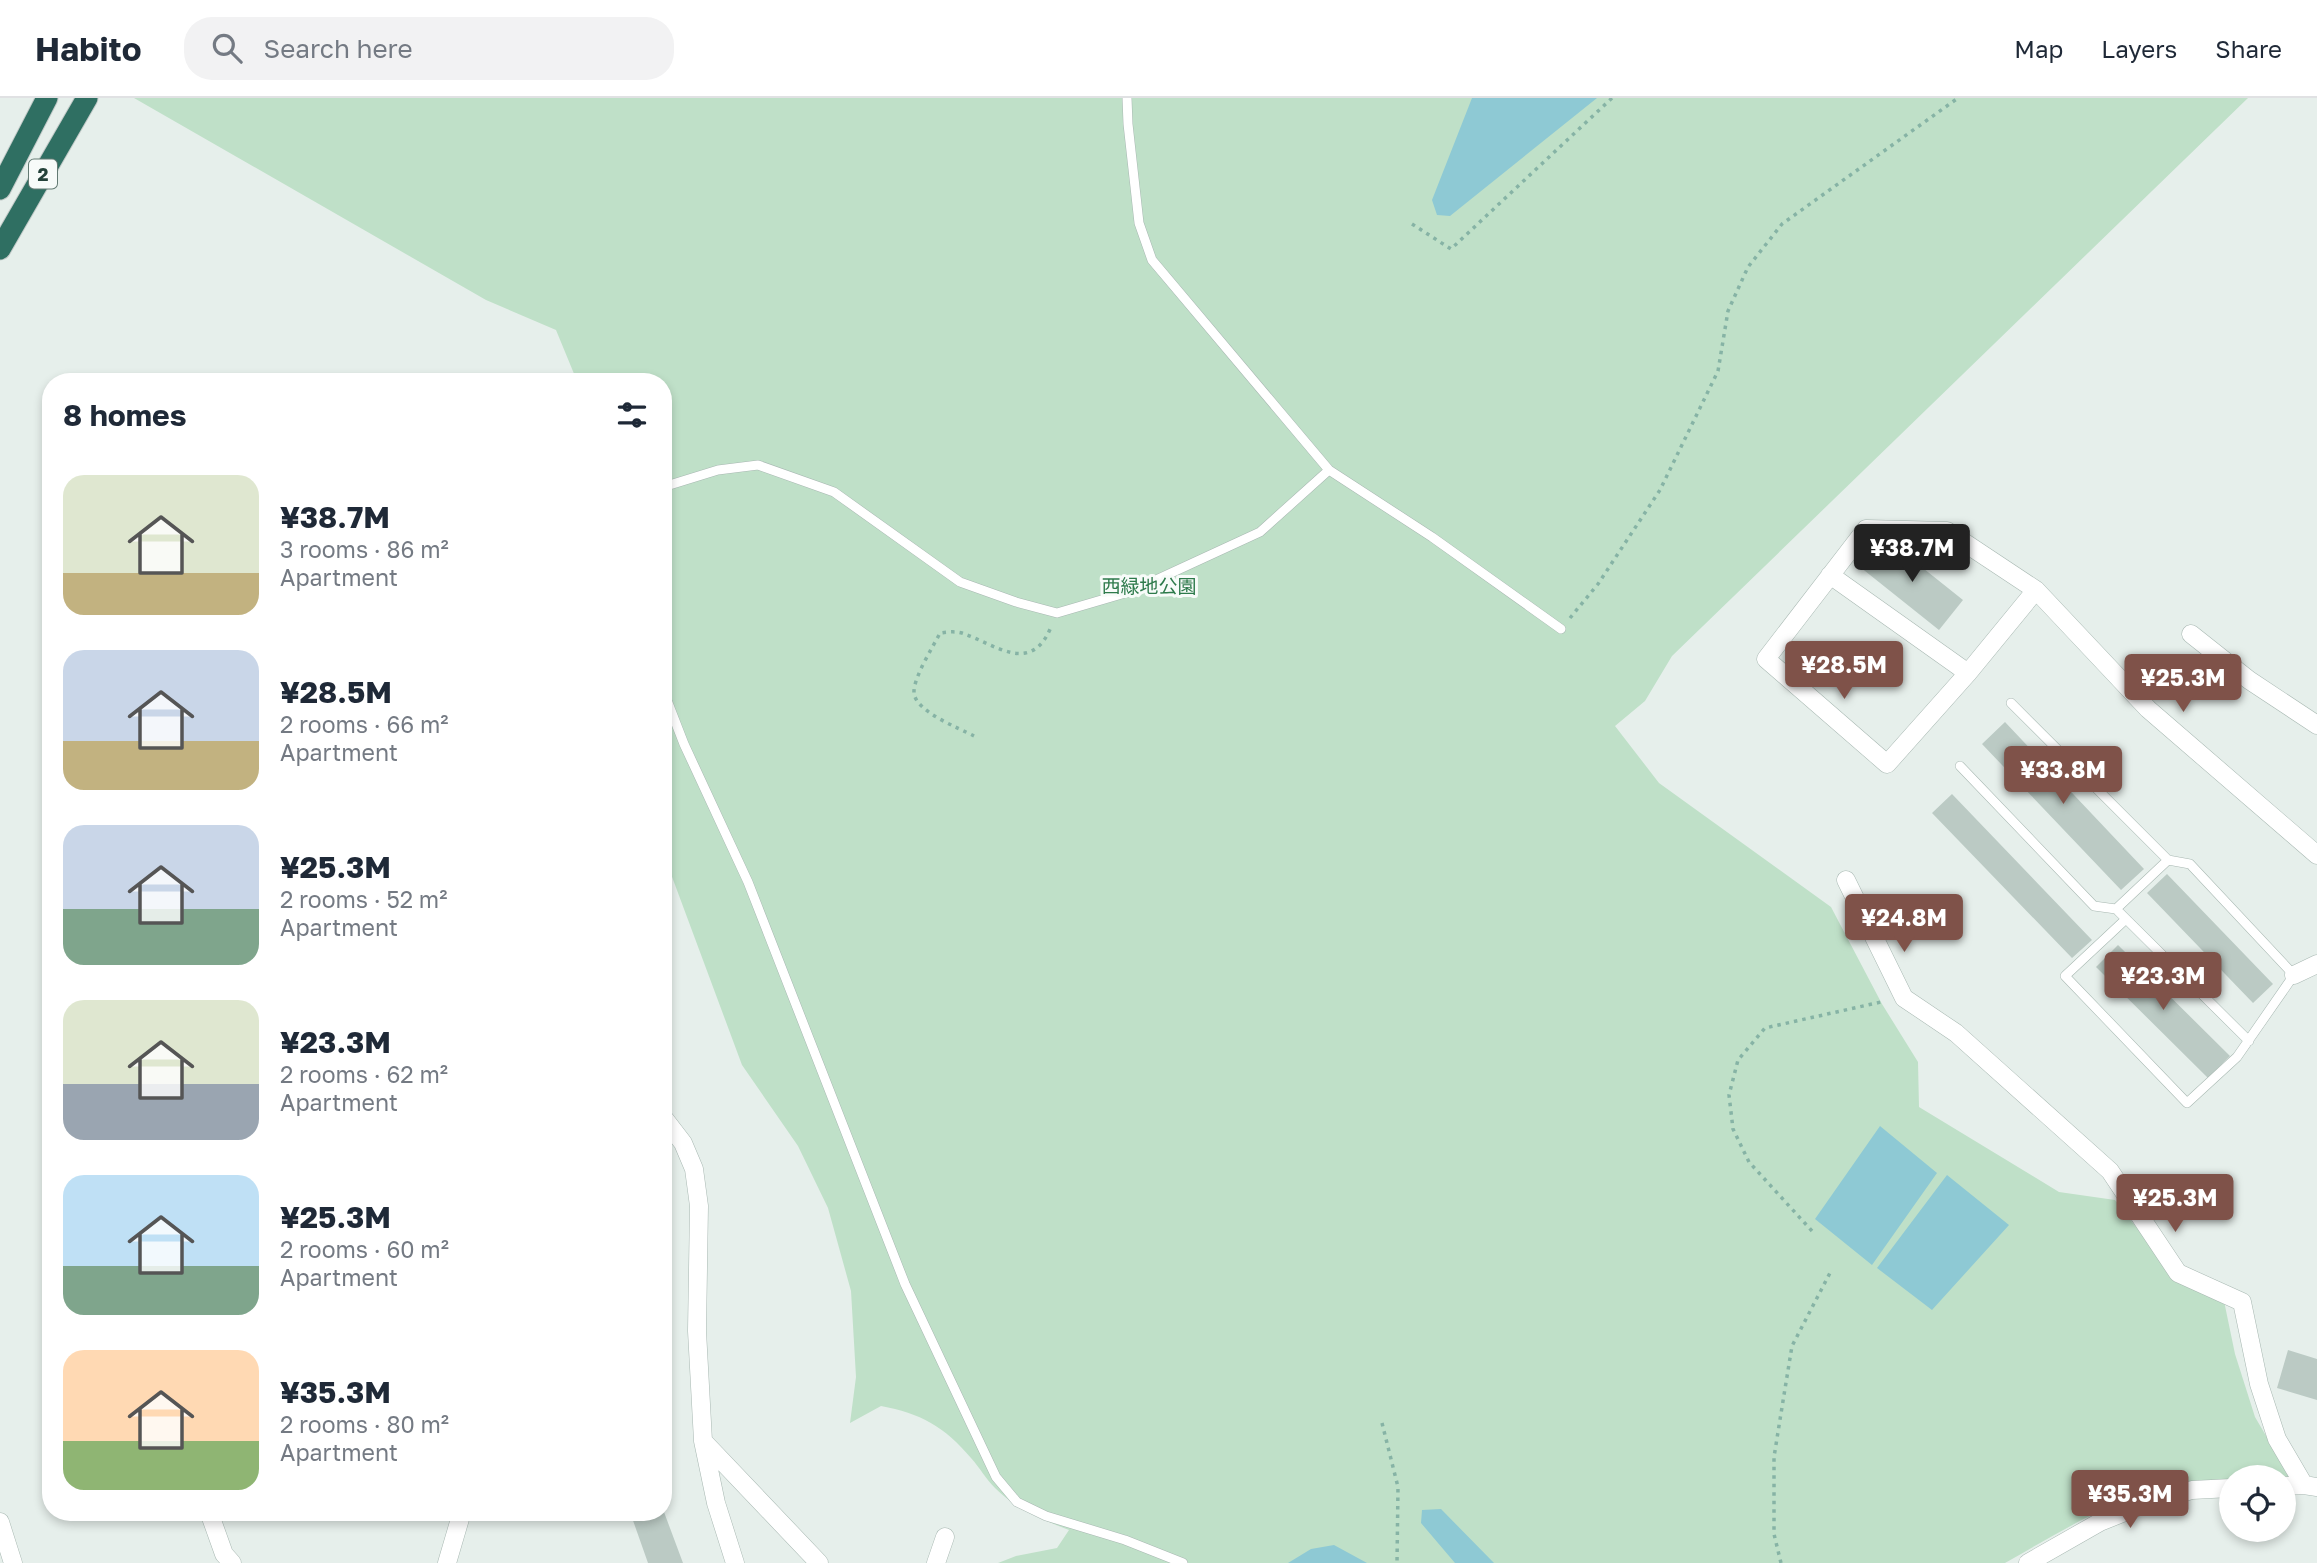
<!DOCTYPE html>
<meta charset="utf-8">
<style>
body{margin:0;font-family:"Golos Text","Noto Sans JP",sans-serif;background:#f2f2f3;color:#1f2937;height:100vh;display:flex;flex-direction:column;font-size:26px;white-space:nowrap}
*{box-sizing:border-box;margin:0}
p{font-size:23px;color:#747a83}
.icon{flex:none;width:38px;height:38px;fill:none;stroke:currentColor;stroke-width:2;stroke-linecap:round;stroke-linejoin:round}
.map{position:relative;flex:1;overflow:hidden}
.panel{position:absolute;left:42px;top:275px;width:630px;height:1148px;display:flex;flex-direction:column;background:#fff;border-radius:28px;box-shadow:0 4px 10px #0003}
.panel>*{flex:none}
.tools{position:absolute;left:2219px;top:1367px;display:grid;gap:14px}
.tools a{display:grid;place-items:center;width:77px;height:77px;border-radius:50%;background:#fff;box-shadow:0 4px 10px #0003;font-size:35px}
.price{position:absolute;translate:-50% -60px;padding:0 16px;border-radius:7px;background:#7f5249;color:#fff;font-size:23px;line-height:46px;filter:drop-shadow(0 2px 4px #0008)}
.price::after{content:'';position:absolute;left:50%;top:42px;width:21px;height:16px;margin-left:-10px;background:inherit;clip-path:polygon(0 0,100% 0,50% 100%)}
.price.selected{background:#222;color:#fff}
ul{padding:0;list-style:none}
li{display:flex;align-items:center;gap:21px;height:175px;padding:0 21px}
li span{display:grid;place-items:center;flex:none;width:196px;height:140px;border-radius:21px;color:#555}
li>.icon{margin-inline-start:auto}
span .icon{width:84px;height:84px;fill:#fffc;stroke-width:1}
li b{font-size:30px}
h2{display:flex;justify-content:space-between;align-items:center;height:84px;padding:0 21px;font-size:30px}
header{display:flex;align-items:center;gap:42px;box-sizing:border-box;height:98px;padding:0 35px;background:#fff;border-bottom:2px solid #e0e1e3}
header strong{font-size:33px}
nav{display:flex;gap:38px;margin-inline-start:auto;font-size:24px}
.search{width:490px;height:63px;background:#f2f2f3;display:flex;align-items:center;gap:18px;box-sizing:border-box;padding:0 24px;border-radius:28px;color:#747a83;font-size:26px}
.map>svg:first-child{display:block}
.green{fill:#bfe0c8}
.water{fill:#8ec9d4}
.building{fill:#bbcac4}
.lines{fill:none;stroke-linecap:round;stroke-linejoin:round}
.lane-casing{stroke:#a8b8b2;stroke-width:10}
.street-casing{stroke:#a8b8b2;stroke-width:19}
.highway-casing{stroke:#c2cac8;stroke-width:23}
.path{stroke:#86b3a5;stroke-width:3.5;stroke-dasharray:3.5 5;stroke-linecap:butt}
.lane{stroke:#fff;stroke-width:9}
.street{stroke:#fff;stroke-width:18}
.highway{stroke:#2f6f62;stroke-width:21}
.labels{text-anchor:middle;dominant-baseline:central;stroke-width:6;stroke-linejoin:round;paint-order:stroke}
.shield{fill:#f7fbf9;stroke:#637a73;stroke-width:2}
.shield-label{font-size:18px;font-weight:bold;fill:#24423a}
.park-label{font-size:19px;fill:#2d7a4b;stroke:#f7fbf9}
</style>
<header>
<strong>Habito</strong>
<div class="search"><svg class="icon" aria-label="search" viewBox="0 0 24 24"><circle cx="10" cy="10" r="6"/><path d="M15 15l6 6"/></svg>Search here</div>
<nav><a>Map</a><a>Layers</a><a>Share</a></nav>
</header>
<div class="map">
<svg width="2317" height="1465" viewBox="0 0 2317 1465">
<rect width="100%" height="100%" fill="#e6efeb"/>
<path class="green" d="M134,0h2114l-576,558 -27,45 -30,25 44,57 172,124 51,97 36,58 1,45 140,85 56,8 56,72 53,29 11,53 20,63 37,63h-8v-3h-53v3c-90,0 -150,40 -226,83h-1007l18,-7 41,-8 12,-18c-27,-10 -54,-22 -74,-42 -9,-9 -15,-20 -24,-30 -26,-31 -51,-45 -90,-52l-31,17 6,-46 -5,-86 -23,-83 -30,-62 -56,-81 -74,-199 -5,1v-485l-86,-1 -21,-51 -70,-30z"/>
<path class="water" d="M1472,0h125l-147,118 -13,-1 -5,-15z
M1880,1028l57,47 -65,92 -57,-46z
M1947,1077l62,50 -77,85 -55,-42z
M1441,1411l53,54h-39l-34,-40 1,-13z
M1334,1447l33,18h-79l23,-14z"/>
<path class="building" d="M1884,439l79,63 -24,30 -79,-63z
M2005,624l139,147 -23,21 -139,-146z
M1952,696l140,146 -20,18 -140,-145z
M2167,776l106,110 -20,19 -106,-110z
M2118,847l112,111 -22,22 -112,-111z
M2288,1252l29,9v41l-40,-12z
M630,1414h34l19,51h-35z"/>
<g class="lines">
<g class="lane-casing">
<path id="lane" d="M1127,0l1,26 11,99 13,37 177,210 103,67 129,92
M663,389l55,-17 40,-5 76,27 126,90 56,20 41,11 75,-22 128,-59 69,-62
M663,592l21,54 64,138 157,402 91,193 21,25 29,14 79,24 58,23
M2011,605l157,157 22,4 104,111 -57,82 -50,46 -122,-127 61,-57
M1960,668l134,140 22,3 133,132
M2116,811l52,-49"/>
</g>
<g class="street-casing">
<path id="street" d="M1830,477l138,98
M2036,492l-68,83 -81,91 -121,-105 100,-130 81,2 89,59 112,119 169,146
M2191,536l58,46 68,45
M1846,782l58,118 52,35 154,138 68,102 64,29 17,82 18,55 27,46
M2294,877l23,-11
M663,1019l20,26 11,26 5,37 -2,125 6,110 13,62 19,60
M703,1343l116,122
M2284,1388l20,-1 13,2
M209,1414l15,42 8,9
M0,1424l13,41
M447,1465l15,-51
M936,1465l9,-26
M2028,1465l72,-41 42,-17 50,-15 39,-2"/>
</g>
<g class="highway-casing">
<path id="highway" d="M0,91l47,-91
M0,151l87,-151"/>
</g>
<path class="path" d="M1412,126l39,25 161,-151
M1570,520l28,-34 62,-94 58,-119 10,-60 20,-44 34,-43 176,-126
M974,638c-15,-8 -58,-24 -60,-43 -1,-15 19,-46 26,-60 7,-1 15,-2 22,0 33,11 69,43 89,-6
M1812,1133l-63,-69 -16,-33 -4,-34 9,-35 27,-32 116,-26
M1382,1325l16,64 -1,76
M1781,1465l-7,-29v-77l9,-56 9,-55 39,-75"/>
<use href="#lane" class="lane"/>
<use href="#street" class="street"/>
<use href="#highway" class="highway"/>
</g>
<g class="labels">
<rect class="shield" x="29" y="61.5" width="28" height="29" rx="5"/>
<g class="shield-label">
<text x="43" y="76">2</text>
</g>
<g class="park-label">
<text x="1149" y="487">西緑地公園</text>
</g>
</g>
</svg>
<div class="tools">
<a><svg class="icon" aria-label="locate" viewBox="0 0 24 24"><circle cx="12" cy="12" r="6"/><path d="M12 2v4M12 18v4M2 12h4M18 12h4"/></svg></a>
</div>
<b class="price selected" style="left:1912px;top:486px">¥38.7M</b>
<b class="price" style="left:1844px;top:603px">¥28.5M</b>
<b class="price" style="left:2183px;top:616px">¥25.3M</b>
<b class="price" style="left:2063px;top:708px">¥33.8M</b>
<b class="price" style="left:1904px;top:856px">¥24.8M</b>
<b class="price" style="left:2163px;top:914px">¥23.3M</b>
<b class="price" style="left:2175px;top:1136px">¥25.3M</b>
<b class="price" style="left:2130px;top:1432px">¥35.3M</b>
<section class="panel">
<h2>8 homes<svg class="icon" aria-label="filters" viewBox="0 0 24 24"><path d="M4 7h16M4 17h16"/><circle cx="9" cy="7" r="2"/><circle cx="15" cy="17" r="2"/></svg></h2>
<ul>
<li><span style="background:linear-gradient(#dfe7d0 70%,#c2b280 0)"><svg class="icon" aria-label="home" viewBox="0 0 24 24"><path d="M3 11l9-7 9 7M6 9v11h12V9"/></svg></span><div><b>¥38.7M</b><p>3 rooms · 86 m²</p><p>Apartment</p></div></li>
<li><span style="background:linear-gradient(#c9d6e8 65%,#c2b280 0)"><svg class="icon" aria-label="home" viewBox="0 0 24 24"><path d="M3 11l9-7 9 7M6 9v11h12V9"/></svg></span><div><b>¥28.5M</b><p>2 rooms · 66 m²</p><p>Apartment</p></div></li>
<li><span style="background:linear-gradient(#c9d6e8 60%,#7fa58c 0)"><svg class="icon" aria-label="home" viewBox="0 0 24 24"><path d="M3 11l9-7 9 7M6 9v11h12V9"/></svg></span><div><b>¥25.3M</b><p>2 rooms · 52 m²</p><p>Apartment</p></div></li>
<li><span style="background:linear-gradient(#dfe7d0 60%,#9aa5b1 0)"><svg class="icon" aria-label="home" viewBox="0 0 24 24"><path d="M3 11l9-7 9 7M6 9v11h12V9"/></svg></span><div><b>¥23.3M</b><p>2 rooms · 62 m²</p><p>Apartment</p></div></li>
<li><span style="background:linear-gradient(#bfe0f5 65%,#7fa58c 0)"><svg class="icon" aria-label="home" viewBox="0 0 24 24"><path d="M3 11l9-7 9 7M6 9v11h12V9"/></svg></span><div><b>¥25.3M</b><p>2 rooms · 60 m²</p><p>Apartment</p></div></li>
<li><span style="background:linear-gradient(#ffd9b3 65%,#8fb573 0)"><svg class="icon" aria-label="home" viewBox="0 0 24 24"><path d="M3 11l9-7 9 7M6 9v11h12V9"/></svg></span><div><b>¥35.3M</b><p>2 rooms · 80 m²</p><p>Apartment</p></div></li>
</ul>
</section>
</div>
